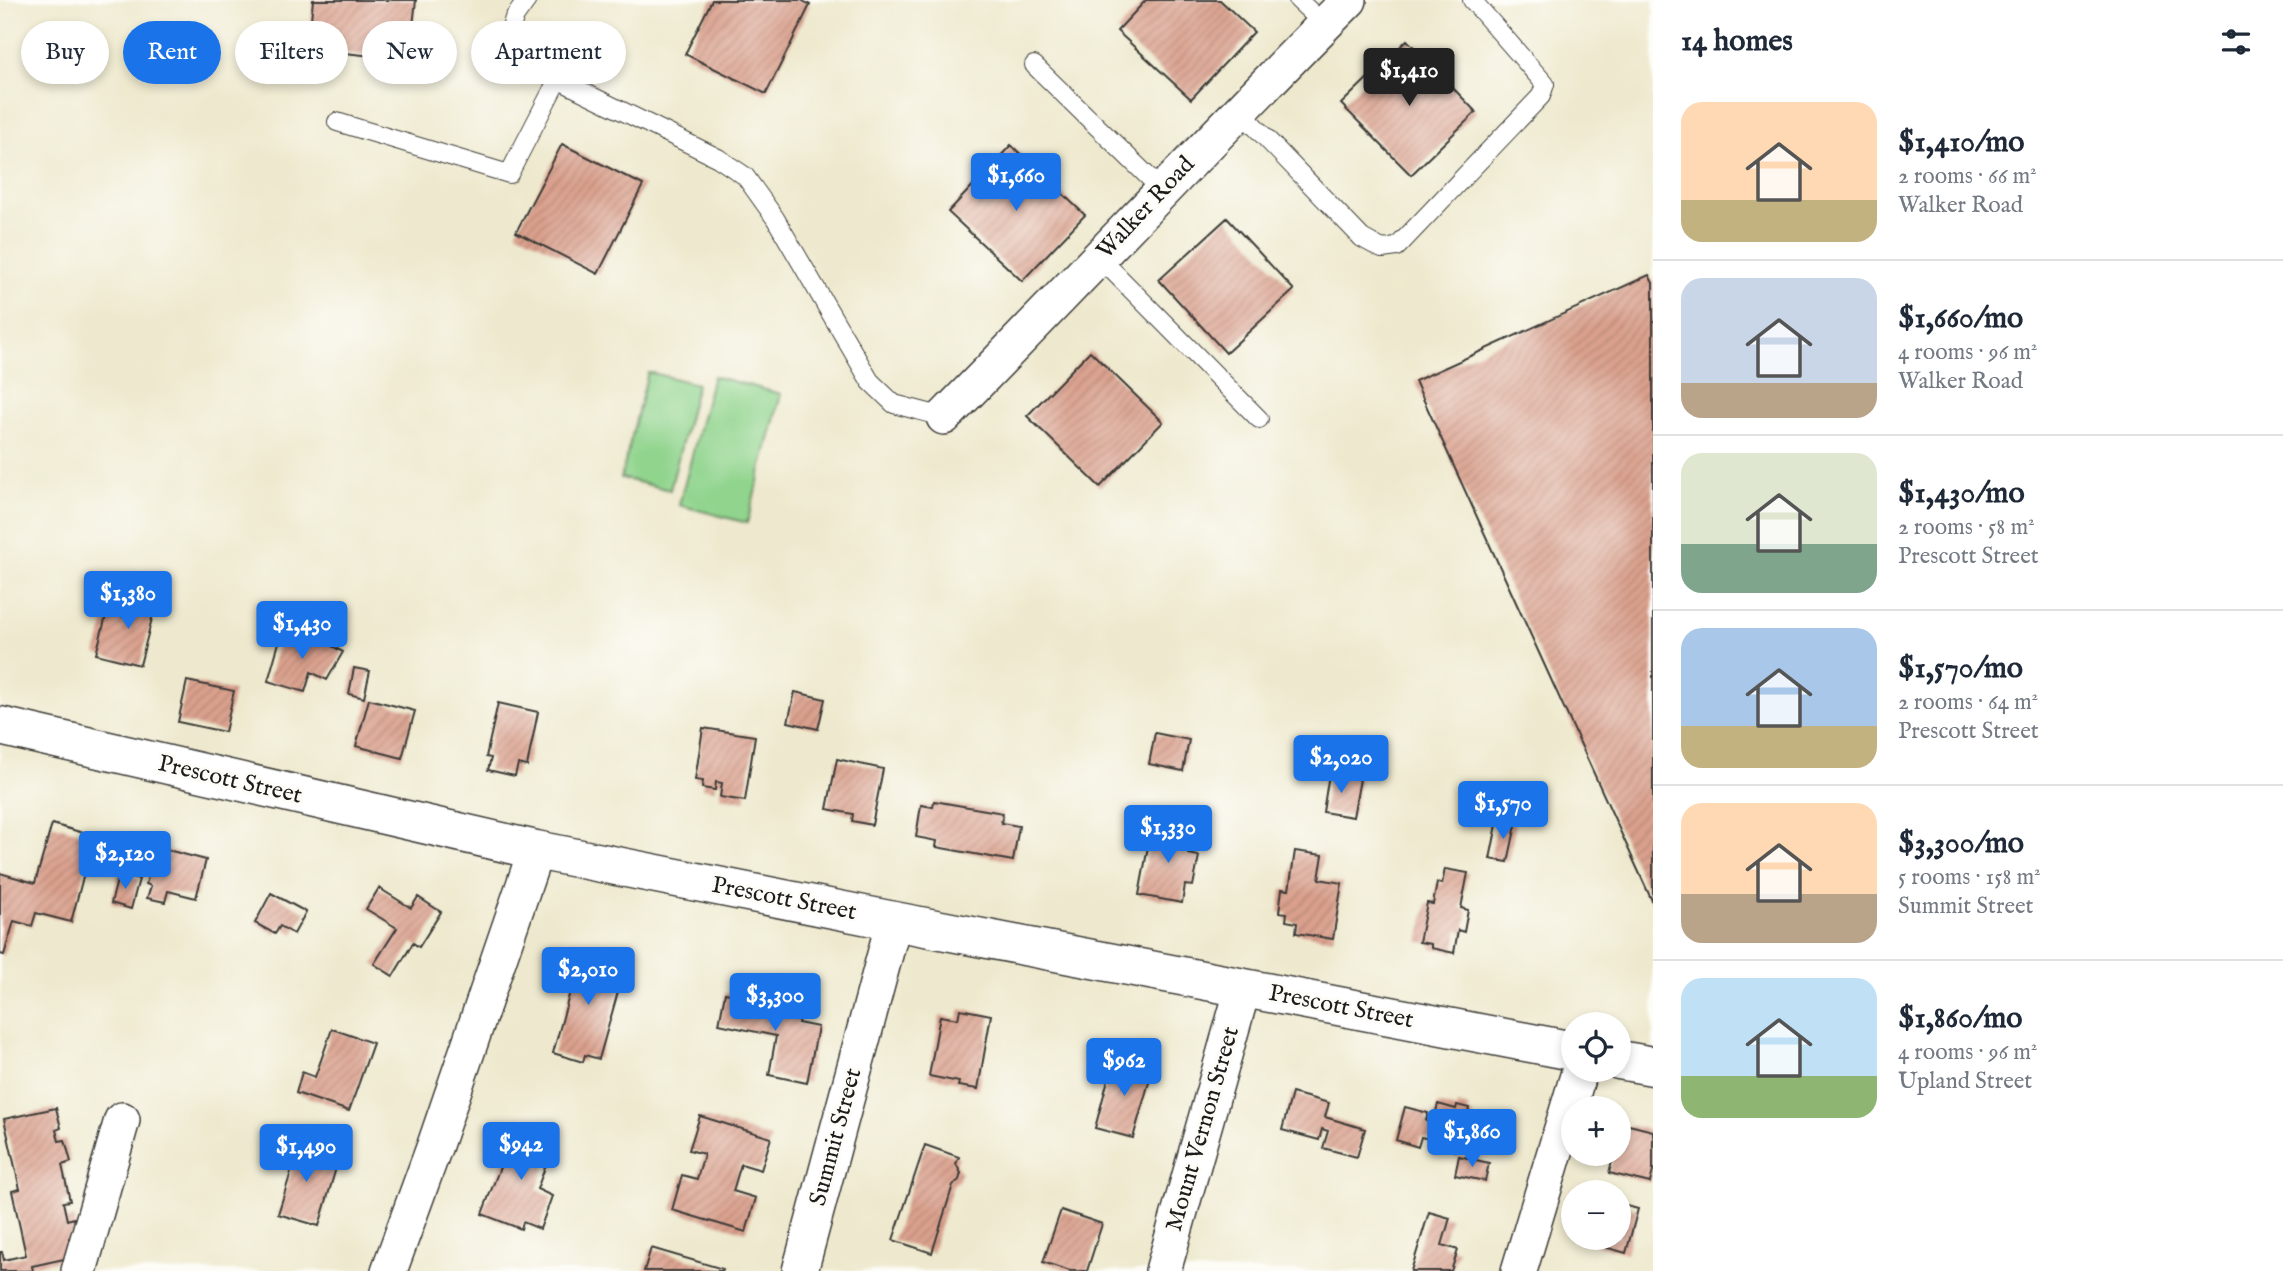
<!DOCTYPE html>
<meta charset="utf-8">
<style>
body{margin:0;font-family:"IM FELL English",serif;background:#f6f6f7;color:#1f2937;height:100vh;display:flex;flex-direction:column;font-size:26px;white-space:nowrap}
*{box-sizing:border-box;margin:0}
p{font-size:23px;color:#747a83}
.icon{flex:none;width:38px;height:38px;fill:none;stroke:currentColor;stroke-width:2;stroke-linecap:round;stroke-linejoin:round}
.map{position:relative;flex:1;overflow:hidden}
.sheet{display:flex;flex-direction:column;background:#fff;width:630px}
.sheet>*{flex:none}
.top-card{position:absolute;left:21px;top:21px;width:665px;height:63px;display:flex;gap:14px}
.tools{position:absolute;left:1561px;top:1012px;display:grid;gap:14px}
.tools a{display:grid;place-items:center;width:70px;height:70px;border-radius:50%;background:#fff;box-shadow:0 4px 10px #0003;font-size:35px}
.price{position:absolute;translate:-50% -60px;padding:0 16px;border-radius:7px;background:#1a73e8;color:#fff;font-size:23px;line-height:46px;filter:drop-shadow(0 2px 4px #0008)}
.price::after{content:'';position:absolute;left:50%;top:42px;width:21px;height:16px;margin-left:-10px;background:inherit;clip-path:polygon(0 0,100% 0,50% 100%)}
.price.active{background:#222;color:#fff}
ul{padding:0;list-style:none}
li{display:flex;align-items:center;gap:21px;height:175px;padding:0 28px}
li+li{border-top:2px solid #e0e1e3}
li span{display:grid;place-items:center;flex:none;width:196px;height:140px;border-radius:21px;color:#555}
li>.icon{margin-inline-start:auto}
span .icon{width:84px;height:84px;fill:#fffc;stroke-width:1}
li b{font-size:30px}
h2{display:flex;justify-content:space-between;align-items:center;height:84px;padding:0 28px;font-size:30px}
.pill{padding:0 24px;border-radius:32px;background:#fff;box-shadow:0 4px 10px #0003;font-size:24px;line-height:63px}
.pill.active{background:#1a73e8;color:#fff}
main{display:flex;flex:1;min-height:0}
.map>svg:first-child{display:block}
.pitch{fill:#90d48d;stroke:#567854;stroke-width:2}
.building{fill:url(#building-hatch)}
.lines{fill:none;stroke-linecap:round;stroke-linejoin:round}
.service-casing{stroke:#3c3b37;stroke-width:20}
.minor-casing{stroke:#3c3b37;stroke-width:38}
.tertiary-casing{stroke:#3c3b37;stroke-width:41}
.service{stroke:#fff;stroke-width:18}
.minor{stroke:#fff;stroke-width:35}
.tertiary{stroke:#fff;stroke-width:38}
.labels{text-anchor:middle;dominant-baseline:central;stroke-width:6;stroke-linejoin:round;paint-order:stroke}
.street-label{font-size:24px;fill:#1c1c1c;stroke:#fdfcf7}
</style>
<main>
<div class="map">
<svg width="1653" height="1271" viewBox="0 0 1653 1271">
<defs>
<pattern id="building-hatch" width="6" height="6" patternUnits="userSpaceOnUse" patternTransform="scale(1.75)"><rect width="6" height="6" fill="#daa08d"/><path d="M-1 1l2-2M0 6l6-6M5 7l2-2" fill="none" stroke="#ba8979"/></pattern>
</defs>
<rect width="100%" height="100%" fill="#fdfcf7"/>
<filter id="ink" filterUnits="userSpaceOnUse"><feTurbulence type="fractalNoise" baseFrequency=".0143" numOctaves="2"/><feDisplacementMap in="SourceGraphic" scale="14" xChannelSelector="R" yChannelSelector="G"/><feConvolveMatrix kernelMatrix="1 2 1 2 8 2 1 2 1" color-interpolation-filters="sRGB"/></filter>
<filter id="wash" filterUnits="userSpaceOnUse"><feTurbulence type="fractalNoise" baseFrequency=".00686" numOctaves="4" result="noise"/><feDisplacementMap in="SourceGraphic" scale="28" xChannelSelector="R" yChannelSelector="G"/><feGaussianBlur stdDeviation="1.57" result="paint"/><feColorMatrix in="noise" values="0 0 0 0 0 0 0 0 0 0 0 0 0 0 0 0 0 1.4 0 .05"/><feComposite in="paint" operator="in"/></filter>
<g filter="url(#wash)">
<rect width="100%" height="100%" fill="#eee9ce"/>
<path class="pitch" d="M648,372l49,12 -27,106 -49,-12z
M713,376l68,18 -34,129 -68,-18z"/>
<g id="blocks">
<path class="building" d="M313,0h103l-7,60 -101,-11z
M712,0h89l9,5 -44,89 -81,-40z
M1146,0h74l34,32 -63,67 -74,-68z
M1407,40l69,72 -65,63 -70,-71z
M562,144l81,41 -45,89 -82,-42z
M1011,145l74,70 -63,66 -74,-69z
M1227,218l67,72 -68,63 -67,-73z
M1649,275l4,8v620l-238,-522z
M1090,351l73,71 -63,65 -73,-71z
M132,592l25,7 -17,66 -44,-11 11,-42 18,5z
M282,632l34,10 1,-4 26,14 -16,28 -16,-8 -6,20 -37,-11z
M354,668l16,3 -6,27 -15,-4z
M187,681l47,10 -9,41 -47,-10z
M795,692l30,7 -7,30 -30,-7z
M369,699l46,12 -13,47 -46,-12z
M498,703l40,9 -11,54 -9,-2 -3,12 -27,-6 3,-12 -5,-1z
M703,728l52,8 -10,65 -25,-4 2,-14 -6,-1 -1,8 -13,-2 1,-7 -8,-1z
M1155,733l34,7 -6,31 -34,-7z
M837,759l46,10 -11,56 -20,-4 1,-7 -26,-5z
M1329,774l31,5 -7,38 -30,-5z
M934,801l69,12 -2,10 18,3 -6,35 -77,-14 1,-6 -21,-4 5,-32 12,2z
M1498,820l18,5 -8,37 -18,-3z
M52,824l42,12 -23,86 -35,-9 -4,13 -18,-5 -10,34 -4,-1v-81l35,10z
M1152,825l40,8 -4,21 11,2 -6,30 -8,-1 -3,18 -43,-8z
M156,847l50,13 -10,38 -28,-7 -3,11 -18,-4 4,-12 -5,-2z
M1295,851l28,4 -4,24 23,4 -9,56 -37,-6 1,-10 -11,-2 1,-8 -8,-1 3,-23 7,1z
M1445,869l23,4 -7,35 7,2 -4,22 -6,-2 -4,23 -23,-5v-4l-12,-2 8,-39 6,1 4,-21 5,1z
M119,873l20,6 -8,30 -20,-6z
M379,888l32,20 7,-11 23,15 -22,35 -6,-4 -20,33 -19,-12 23,-36 -31,-19z
M271,893l35,19 -12,22 -14,-8 -5,8 -20,-11z
M579,953l46,14 -26,92 -14,-4 -2,7 -30,-9 20,-72 -10,-3 3,-11 8,2z
M725,993l76,15 -3,15 20,4 -11,56 -38,-8 7,-39 -57,-12z
M960,1009l31,6 -13,74 -20,-3 1,-4 -30,-6 11,-60 18,3z
M332,1029l41,14 -24,68 -53,-18 6,-21 13,5z
M1114,1057l39,11 -20,70 -38,-10z
M1292,1093l37,10 -4,14 40,12 -8,28 -34,-9 5,-17 -6,-2 -3,11 -37,-10z
M1438,1104l18,5 1,-4 12,3 -1,5 6,2 -9,34 -8,-3 -2,5 -7,-2 1,-5 -28,-7 -3,10 -22,-7 9,-33 23,6 -2,8 7,2z
M56,1108l5,20 -5,2 3,11 6,-1 6,22 -9,3 8,36 -7,1 4,18 7,-2 4,18 -9,2 4,19 -41,9 1,5h-33v-19h2l2,8 22,-5 -14,-64 8,-2 -16,-70z
M700,1116l71,22 -10,32 -20,-6 -8,27 23,7 -10,34 -74,-22 10,-35 15,4 7,-25 -15,-4z
M1629,1125l24,6v40l-3,12 -41,-10 5,-20h5v-21l8,3z
M516,1126l39,15 -18,48 15,7 -12,33 -17,-7 -2,7 -39,-15z
M281,1144l57,17 -19,65 -41,-12 14,-45 -17,-5z
M925,1145l34,12 -3,7 5,9 -2,7 -6,5 -21,68 -39,-13z
M1459,1156l30,7 -4,18 -30,-6z
M1619,1204l19,5 -12,44 -32,-9 2,-7h23z
M1061,1210l41,14 -15,47h-17l-27,-9z
M1429,1212l21,6 -8,27 16,5 -7,21h-40z
M651,1248l72,21 -1,2h-78z"/>
</g>
</g>
<g filter="url(#ink)">
<use href="#blocks" fill-opacity="0" stroke="#3c3b37" stroke-width="2"/>
<g class="lines">
<g class="service-casing">
<path id="service" d="M527,0l-13,18 -10,35 214,105 27,18 30,42 95,163 24,23 50,13
M1298,0l27,25
M1034,65l129,126
M1239,110l123,128 20,11 15,-2 144,-151 4,-12 -73,-84
M337,122l172,52 49,-95
M1100,258l159,161"/>
</g>
<g class="minor-casing">
<path id="minor" d="M944,417c136,-138 268,-280 405,-417
M79,1271l43,-151
M389,1271l46,-126 101,-295
M800,1271l94,-350
M1163,1271l80,-283
M1519,1271l61,-202"/>
</g>
<g class="tertiary-casing">
<path id="tertiary" d="M0,726l536,124 358,71 679,130
M1619,1060l34,6"/>
</g>
<use href="#service" class="service"/>
<use href="#minor" class="minor"/>
<use href="#tertiary" class="tertiary"/>
</g>
</g>
<g class="labels">
<g class="street-label">
<text transform="translate(1146 208) rotate(-47)">Walker Road</text>
<text transform="translate(230 780) rotate(13)">Prescott Street</text>
<text transform="translate(784 899) rotate(11)">Prescott Street</text>
<text transform="translate(1341 1007) rotate(11)">Prescott Street</text>
<text transform="translate(1203 1129) rotate(-74)">Mount Vernon Street</text>
<text transform="translate(836 1137) rotate(-75)">Summit Street</text>
</g>
</g>
</svg>
<div class="tools">
<a><svg class="icon" aria-label="locate" viewBox="0 0 24 24"><circle cx="12" cy="12" r="6"/><path d="M12 2v4M12 18v4M2 12h4M18 12h4"/></svg></a>
<a>+</a>
<a>−</a>
</div>
<b class="price active" style="left:1409px;top:108px">$1,410</b>
<b class="price" style="left:1016px;top:213px">$1,660</b>
<b class="price" style="left:128px;top:631px">$1,380</b>
<b class="price" style="left:302px;top:661px">$1,430</b>
<b class="price" style="left:1341px;top:795px">$2,020</b>
<b class="price" style="left:1503px;top:841px">$1,570</b>
<b class="price" style="left:1168px;top:865px">$1,330</b>
<b class="price" style="left:125px;top:891px">$2,120</b>
<b class="price" style="left:588px;top:1007px">$2,010</b>
<b class="price" style="left:775px;top:1033px">$3,300</b>
<b class="price" style="left:1124px;top:1098px">$962</b>
<b class="price" style="left:1472px;top:1169px">$1,860</b>
<b class="price" style="left:521px;top:1182px">$942</b>
<b class="price" style="left:306px;top:1184px">$1,490</b>
<div class="top-card">
<a class="pill">Buy</a>
<a class="pill active">Rent</a>
<a class="pill">Filters</a>
<a class="pill">New</a>
<a class="pill">Apartment</a>
</div>
</div>
<section class="sheet">
<h2>14 homes<svg class="icon" aria-label="filters" viewBox="0 0 24 24"><path d="M4 7h16M4 17h16"/><circle cx="9" cy="7" r="2"/><circle cx="15" cy="17" r="2"/></svg></h2>
<ul>
<li><span style="background:linear-gradient(#ffd9b3 70%,#c2b280 0)"><svg class="icon" aria-label="home" viewBox="0 0 24 24"><path d="M3 11l9-7 9 7M6 9v11h12V9"/></svg></span><div><b>$1,410/mo</b><p>2 rooms · 66 m²</p><p>Walker Road</p></div></li>
<li><span style="background:linear-gradient(#c9d6e8 75%,#b9a48a 0)"><svg class="icon" aria-label="home" viewBox="0 0 24 24"><path d="M3 11l9-7 9 7M6 9v11h12V9"/></svg></span><div><b>$1,660/mo</b><p>4 rooms · 96 m²</p><p>Walker Road</p></div></li>
<li><span style="background:linear-gradient(#dfe7d0 65%,#7fa58c 0)"><svg class="icon" aria-label="home" viewBox="0 0 24 24"><path d="M3 11l9-7 9 7M6 9v11h12V9"/></svg></span><div><b>$1,430/mo</b><p>2 rooms · 58 m²</p><p>Prescott Street</p></div></li>
<li><span style="background:linear-gradient(#a9c7e8 70%,#c2b280 0)"><svg class="icon" aria-label="home" viewBox="0 0 24 24"><path d="M3 11l9-7 9 7M6 9v11h12V9"/></svg></span><div><b>$1,570/mo</b><p>2 rooms · 64 m²</p><p>Prescott Street</p></div></li>
<li><span style="background:linear-gradient(#ffd9b3 65%,#b9a48a 0)"><svg class="icon" aria-label="home" viewBox="0 0 24 24"><path d="M3 11l9-7 9 7M6 9v11h12V9"/></svg></span><div><b>$3,300/mo</b><p>5 rooms · 158 m²</p><p>Summit Street</p></div></li>
<li><span style="background:linear-gradient(#bfe0f5 70%,#8fb573 0)"><svg class="icon" aria-label="home" viewBox="0 0 24 24"><path d="M3 11l9-7 9 7M6 9v11h12V9"/></svg></span><div><b>$1,860/mo</b><p>4 rooms · 96 m²</p><p>Upland Street</p></div></li>
</ul>
</section>
</main>
